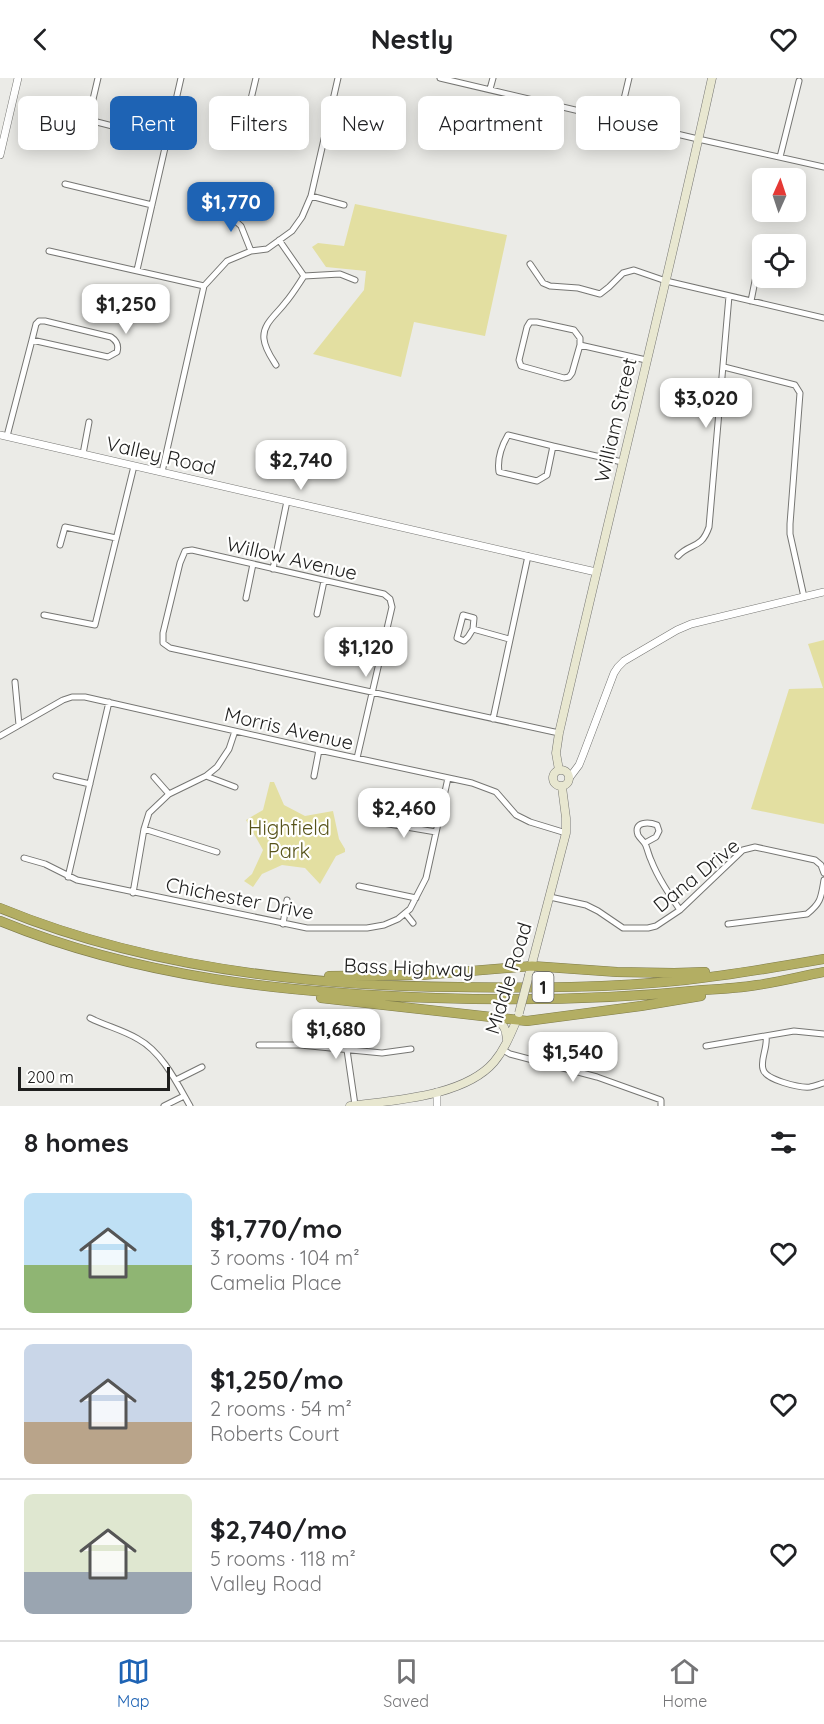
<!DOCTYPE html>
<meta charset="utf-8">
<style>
body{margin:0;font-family:Quicksand,sans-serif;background:#f2f2f2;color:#202124;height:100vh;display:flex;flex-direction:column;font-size:22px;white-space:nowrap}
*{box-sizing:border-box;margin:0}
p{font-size:20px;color:#757577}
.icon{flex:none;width:33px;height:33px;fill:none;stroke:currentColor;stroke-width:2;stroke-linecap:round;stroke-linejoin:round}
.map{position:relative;height:1028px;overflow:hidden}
.panel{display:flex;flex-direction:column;background:#fff;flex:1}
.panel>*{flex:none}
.top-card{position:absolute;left:18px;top:18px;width:789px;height:54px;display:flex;gap:12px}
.needle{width:39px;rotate:3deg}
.fabs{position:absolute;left:752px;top:90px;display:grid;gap:12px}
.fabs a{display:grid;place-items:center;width:54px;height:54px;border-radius:9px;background:#fff;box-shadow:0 3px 15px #0003;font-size:30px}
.scale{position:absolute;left:18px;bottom:15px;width:152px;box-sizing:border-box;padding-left:6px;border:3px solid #1e1e1d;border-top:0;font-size:16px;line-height:21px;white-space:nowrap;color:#1e1e1d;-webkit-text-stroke:4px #fffffe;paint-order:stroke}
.price{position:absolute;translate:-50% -51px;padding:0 14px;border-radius:12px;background:#fff;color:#222;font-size:20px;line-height:39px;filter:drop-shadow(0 2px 3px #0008)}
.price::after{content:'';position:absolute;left:50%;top:36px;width:18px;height:14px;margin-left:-9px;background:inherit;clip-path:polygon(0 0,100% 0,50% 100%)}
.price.current{background:#1e63b4;color:#fff}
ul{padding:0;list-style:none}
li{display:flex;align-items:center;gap:18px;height:150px;padding:0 24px}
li+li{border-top:2px solid #e0e0e0}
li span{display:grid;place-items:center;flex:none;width:168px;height:120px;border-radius:9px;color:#555}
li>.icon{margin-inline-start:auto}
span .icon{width:72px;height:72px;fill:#fffc;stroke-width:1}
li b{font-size:26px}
h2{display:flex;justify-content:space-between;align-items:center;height:72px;padding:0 24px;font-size:26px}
.chip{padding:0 21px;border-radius:9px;background:#fff;box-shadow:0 3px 15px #0003;font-size:21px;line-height:54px}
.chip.current{background:#1e63b4;color:#fff}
header{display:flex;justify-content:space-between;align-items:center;height:78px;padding:0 24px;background:#fff;font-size:27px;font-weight:700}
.menu{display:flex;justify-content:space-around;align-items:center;height:84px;border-top:2px solid #e0e0e0;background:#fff;font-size:16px;color:#757577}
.menu a{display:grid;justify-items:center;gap:3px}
.menu .current{color:#1e63b4}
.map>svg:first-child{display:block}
.green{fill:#e3dfa1}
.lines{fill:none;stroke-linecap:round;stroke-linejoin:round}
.minor-casing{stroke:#767673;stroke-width:7}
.tertiary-casing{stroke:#767673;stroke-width:8}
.secondary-casing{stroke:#767673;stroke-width:9}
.motorway-casing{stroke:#7f7c4a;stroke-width:10}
.minor{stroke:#fff;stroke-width:5}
.tertiary{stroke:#fff;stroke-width:7}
.secondary{stroke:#e8e7d0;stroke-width:8}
.motorway{stroke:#b3ae63;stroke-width:9}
.secondary-bridge-casing{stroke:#767673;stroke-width:9;stroke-linecap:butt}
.secondary-bridge{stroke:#e8e7d0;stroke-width:8}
.labels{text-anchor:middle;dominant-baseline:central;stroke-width:4.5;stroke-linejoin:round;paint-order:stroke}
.shield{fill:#fffffe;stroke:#626260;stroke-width:1.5}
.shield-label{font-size:18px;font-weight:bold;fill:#1e1e1d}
.street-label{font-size:20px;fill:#1e1e1d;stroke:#fffffe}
.park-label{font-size:20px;fill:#57531a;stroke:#fffffe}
</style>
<header><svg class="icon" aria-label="back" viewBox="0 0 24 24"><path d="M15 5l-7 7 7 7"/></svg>Nestly<svg class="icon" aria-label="heart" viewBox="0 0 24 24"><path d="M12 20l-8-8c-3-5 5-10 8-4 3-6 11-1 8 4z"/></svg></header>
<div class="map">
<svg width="824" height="1028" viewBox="0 0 824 1028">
<rect width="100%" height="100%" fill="#ebebe7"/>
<path class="green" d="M355,126l152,31 -22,101 -71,-14 -13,55 -88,-23 51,-64 2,-19 -40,-4 -14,-20 6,-4 26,3z
M824,562v184l-73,-15 38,-120 34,-1 -15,-44z
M270,704h4l10,23 21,11 28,-5 6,28 6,10v3l-9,4 -16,28 -15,-16 -23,-3 -20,9 -9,13 -9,-6 8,-7 11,-24 -17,-30 17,-10z"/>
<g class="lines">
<g class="minor-casing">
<path id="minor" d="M98,0l-8,34v5l3,4 74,19
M440,0l258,61 126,28
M490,11l3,-11
M619,42l10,-42
M240,67l16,-67
M780,79l19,-76
M65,106l87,21
M311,118l33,9
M220,129l21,19 10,25
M762,166l1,-2 12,1
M49,173l155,35
M530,186l13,19 7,3 28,2 22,6 9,-7 14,-14 11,-3 32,11 158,37
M137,192l44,-192
M304,198l36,-2 15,6
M751,223l11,-55
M580,267v-7l-6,-8 -37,-8h-7l-3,5 -8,33 2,6 43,12 5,-1 3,-4 8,-28 66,15
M276,287c-5,-8 -11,-16 -12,-26 -2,-15 13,-25 21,-36 7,-8 13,-18 19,-27l-25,-36
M724,289l71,18 5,8 -10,131v10l14,63
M508,357l45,11 -6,29 -10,6 -38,-9c-2,-13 2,-25 9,-37z
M7,358l25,-96 4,-16 3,-3h6l66,16c6,4 8,8 6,15l-9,5 -76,-17
M553,368l69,16
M83,376l6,-32
M162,394l42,-186 23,-25 24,-10 16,-2 25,-18 10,-14 9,-21 27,-118
M60,467l5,-18 51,11
M678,478c13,-14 23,-6 31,-29l20,-231
M273,491l14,-68
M246,520l7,-34
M317,536l7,-33
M44,537l51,10 39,-159
M473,551l1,-11 -11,-3 -6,23 7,3 4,-4 5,-8 36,10
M15,604l4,43
M493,641l35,-163
M0,658l63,-36 9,-3h13l234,53 153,33 24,9 20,23 14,7 36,11
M357,680l35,-151 -2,-8 -6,-5 -192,-44 -7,1 -5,12 -17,70v10l7,5 389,85
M56,698l34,8
M206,698l29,11
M314,698l5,-26
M154,699l15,17
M377,744l59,10
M144,751l73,23
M645,765l11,-6 3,-6 -2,-6c-8,-3 -24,-4 -19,10 2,4 7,7 8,11 2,5 3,10 5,14 7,18 18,34 29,50
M24,780l21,6 32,16 230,48h60l17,-3 14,-6 12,-10 16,-31 22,-100
M68,799l41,-175
M359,808l57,12
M133,815l11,-64 5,-16 20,-19 37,-18 11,-9 12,-18 6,-18
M550,819l36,8 12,6 25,17h25l8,-2 24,-16 63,-60 12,-3 60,13 6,5 3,8
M405,835l8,10
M283,846l4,-24
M728,846l79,-10c14,-11 14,-16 17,-34
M90,940c16,8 33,12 48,21 24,13 39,44 52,67
M766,958c2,11 -6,24 -3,33 2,11 37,19 47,18 5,-1 10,-3 14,-4
M259,967h41l82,8 29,-4
M706,968l88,-15 30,3
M347,972l8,55
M503,972l7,4 87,23 64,23v6
M176,1002l26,-13
M164,1028l20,-10"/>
</g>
<g class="tertiary-casing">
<path id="tertiary" d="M0,77l18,-77
M0,357l596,137
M570,699l9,-12 4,-10 31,-82 4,-6 6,-6 53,-31 14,-6 133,-32
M437,1028v-14"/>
</g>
<g class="secondary-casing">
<path id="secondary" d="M553 700a8 8 0 1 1 16 0a8 8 0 1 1-16 0Z
M559,692l-3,-17 3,-20c50,-218 105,-436 153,-655
M529,897l37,-142v-15l-4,-31
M495,940c9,6 11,11 12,22
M350,1028c43,-6 114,-9 144,-44 11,-13 17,-29 24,-45"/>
</g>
<g class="motorway-casing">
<path id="motorway" d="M0,830c143,59 304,78 458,79 75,1 152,1 227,-7 47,-5 93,-13 139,-21
M0,843c139,57 287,72 436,77 89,3 178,1 267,-8 18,-1 36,-2 54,-5 23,-3 45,-9 67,-13
M329,898l93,-1 110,-9 85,6 57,1 31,-1
M321,920l206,23 114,-15 60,-10"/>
</g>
<use href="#minor" class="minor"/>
<use href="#tertiary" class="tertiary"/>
<use href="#secondary" class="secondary"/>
<use href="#motorway" class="motorway"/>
<g class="secondary-bridge-casing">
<path id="secondary-bridge" d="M519,935l10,-38"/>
</g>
<use href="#secondary-bridge" class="secondary-bridge"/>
</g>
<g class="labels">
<rect class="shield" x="532.5" y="894" width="21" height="30" rx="4.5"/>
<g class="shield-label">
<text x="543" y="909">1</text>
</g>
<g class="street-label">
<text transform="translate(615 342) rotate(-77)">William Street</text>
<text transform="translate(161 377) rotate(13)">Valley Road</text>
<text transform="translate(292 480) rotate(13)">Willow Avenue</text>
<text transform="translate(289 650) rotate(13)">Morris Avenue</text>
<text transform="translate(696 797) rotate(-39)">Dana Drive</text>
<text transform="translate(240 820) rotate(11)">Chichester Drive</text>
<text transform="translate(409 889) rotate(2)">Bass Highway</text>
<text transform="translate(508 900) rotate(-73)">Middle Road</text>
</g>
<g class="park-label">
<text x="289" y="749">Highfield<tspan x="289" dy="23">Park</tspan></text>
</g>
</g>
</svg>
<div class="fabs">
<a><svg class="needle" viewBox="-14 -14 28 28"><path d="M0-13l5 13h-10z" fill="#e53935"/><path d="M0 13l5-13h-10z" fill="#757577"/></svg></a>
<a><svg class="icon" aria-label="locate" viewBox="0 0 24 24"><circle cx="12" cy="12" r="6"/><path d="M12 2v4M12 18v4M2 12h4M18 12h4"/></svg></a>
</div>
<div class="scale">200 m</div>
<b class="price current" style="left:231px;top:155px">$1,770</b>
<b class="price" style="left:126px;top:257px">$1,250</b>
<b class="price" style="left:706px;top:351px">$3,020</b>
<b class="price" style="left:301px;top:413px">$2,740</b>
<b class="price" style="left:366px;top:600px">$1,120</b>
<b class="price" style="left:404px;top:761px">$2,460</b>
<b class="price" style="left:336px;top:982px">$1,680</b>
<b class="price" style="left:573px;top:1005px">$1,540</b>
<div class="top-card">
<a class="chip">Buy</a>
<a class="chip current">Rent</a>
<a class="chip">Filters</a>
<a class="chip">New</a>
<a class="chip">Apartment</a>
<a class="chip">House</a>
</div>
</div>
<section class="panel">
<h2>8 homes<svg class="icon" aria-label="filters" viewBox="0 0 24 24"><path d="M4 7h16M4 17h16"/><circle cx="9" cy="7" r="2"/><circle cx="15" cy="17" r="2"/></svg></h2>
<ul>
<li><span style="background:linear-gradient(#bfe0f5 60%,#8fb573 0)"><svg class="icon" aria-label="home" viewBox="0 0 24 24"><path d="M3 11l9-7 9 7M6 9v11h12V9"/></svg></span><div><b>$1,770/mo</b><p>3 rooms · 104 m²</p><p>Camelia Place</p></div><svg class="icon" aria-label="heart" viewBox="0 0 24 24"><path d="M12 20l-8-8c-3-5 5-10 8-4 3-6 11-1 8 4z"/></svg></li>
<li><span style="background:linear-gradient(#c9d6e8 65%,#b9a48a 0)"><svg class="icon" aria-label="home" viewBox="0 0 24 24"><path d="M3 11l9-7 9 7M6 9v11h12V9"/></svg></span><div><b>$1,250/mo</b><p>2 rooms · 54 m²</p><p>Roberts Court</p></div><svg class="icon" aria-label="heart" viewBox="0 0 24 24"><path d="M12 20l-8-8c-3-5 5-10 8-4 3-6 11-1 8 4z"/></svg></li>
<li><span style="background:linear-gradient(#dfe7d0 65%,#9aa5b1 0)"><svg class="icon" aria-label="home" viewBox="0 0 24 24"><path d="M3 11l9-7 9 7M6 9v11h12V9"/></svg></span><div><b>$2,740/mo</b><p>5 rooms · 118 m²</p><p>Valley Road</p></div><svg class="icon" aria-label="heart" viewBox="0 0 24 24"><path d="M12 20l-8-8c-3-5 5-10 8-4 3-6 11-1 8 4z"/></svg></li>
</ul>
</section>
<nav class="menu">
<a class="current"><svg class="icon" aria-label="map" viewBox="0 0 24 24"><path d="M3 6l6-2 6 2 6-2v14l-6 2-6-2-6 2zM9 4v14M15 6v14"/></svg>Map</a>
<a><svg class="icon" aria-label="saved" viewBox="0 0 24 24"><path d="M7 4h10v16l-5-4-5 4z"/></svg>Saved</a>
<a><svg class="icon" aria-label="home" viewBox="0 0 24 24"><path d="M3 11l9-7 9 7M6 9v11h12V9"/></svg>Home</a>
</nav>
